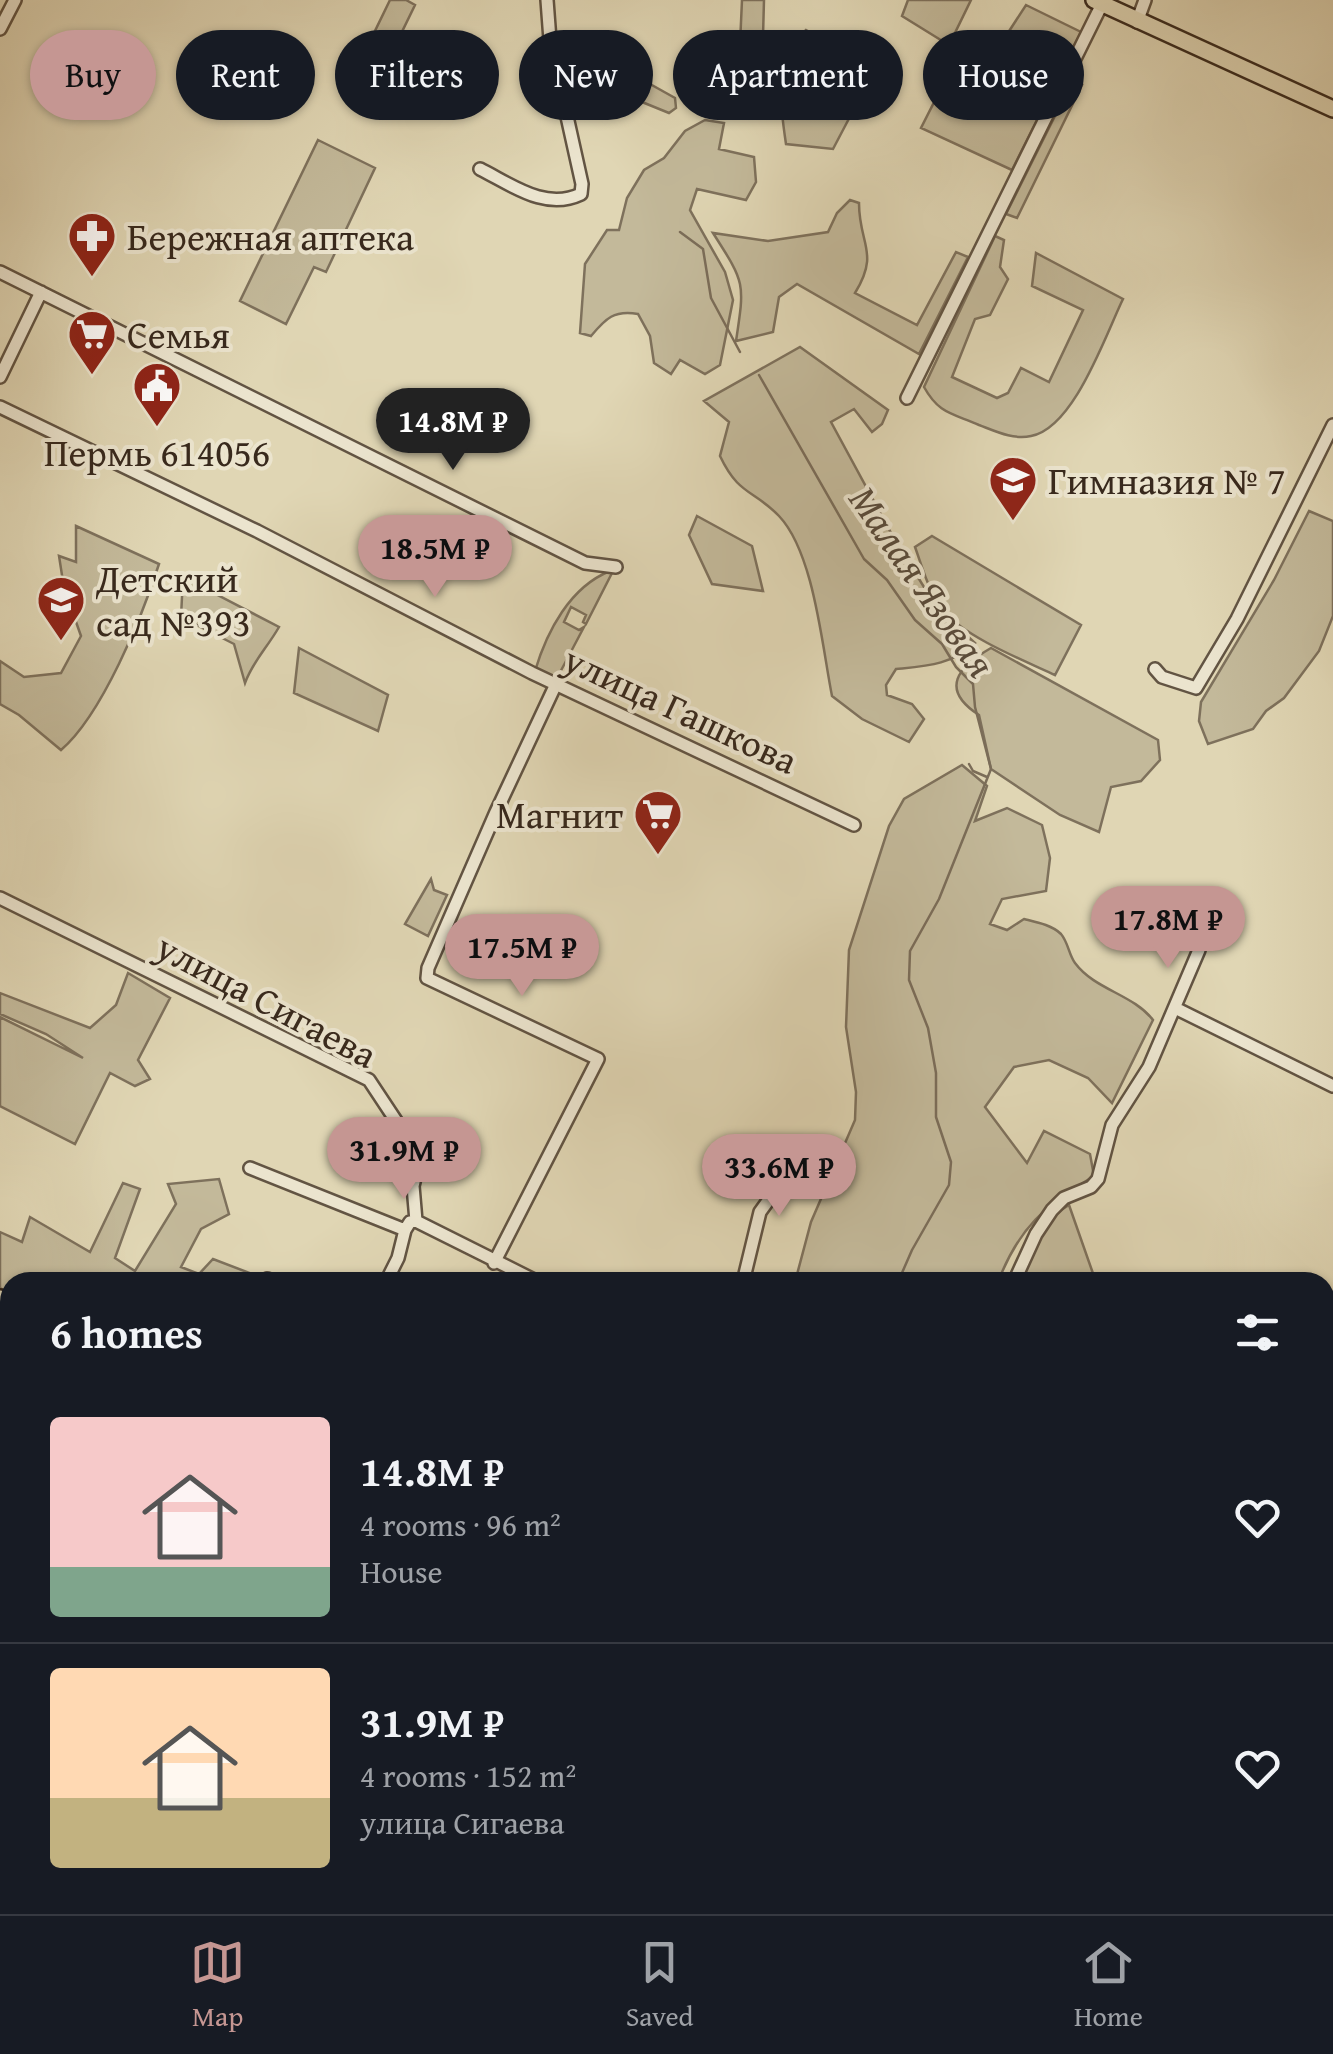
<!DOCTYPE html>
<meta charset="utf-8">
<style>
body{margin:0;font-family:"Gentium Book Plus",serif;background:#20242c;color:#f1f3f6;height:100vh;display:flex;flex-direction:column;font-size:38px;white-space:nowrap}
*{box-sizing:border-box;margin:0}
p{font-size:32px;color:#9ea1a6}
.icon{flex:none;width:55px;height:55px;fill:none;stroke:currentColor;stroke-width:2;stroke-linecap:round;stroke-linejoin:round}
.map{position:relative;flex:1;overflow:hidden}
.details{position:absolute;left:0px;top:1272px;width:1335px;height:642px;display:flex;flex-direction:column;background:#171b24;border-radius:30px 30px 0 0;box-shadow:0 2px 8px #0004}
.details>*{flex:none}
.top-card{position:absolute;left:30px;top:30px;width:1275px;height:90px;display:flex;gap:20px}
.price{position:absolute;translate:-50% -85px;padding:0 22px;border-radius:35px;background:#c59692;color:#111;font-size:32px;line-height:65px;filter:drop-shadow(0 2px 5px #0008)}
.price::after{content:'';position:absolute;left:50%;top:60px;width:30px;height:22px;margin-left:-15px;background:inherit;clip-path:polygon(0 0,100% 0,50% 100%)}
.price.selected{background:#222;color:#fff}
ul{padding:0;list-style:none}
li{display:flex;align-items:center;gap:30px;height:250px;padding:0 50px}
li+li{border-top:2px solid #363941}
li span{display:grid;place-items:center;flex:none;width:280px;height:200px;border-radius:10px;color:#555}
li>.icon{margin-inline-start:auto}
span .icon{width:120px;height:120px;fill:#fffc;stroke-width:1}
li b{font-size:42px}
h2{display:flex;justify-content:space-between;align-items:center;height:120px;padding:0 50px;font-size:42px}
.pill{padding:0 35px;border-radius:45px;background:#171b24;box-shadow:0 2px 8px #0004;font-size:35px;line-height:90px}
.pill.selected{background:#c59692;color:#111}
.tabs{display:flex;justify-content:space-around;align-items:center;height:140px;border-top:2px solid #363941;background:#171b24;font-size:28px;color:#9ea1a6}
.tabs a{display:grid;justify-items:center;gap:5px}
.tabs .selected{color:#c59692}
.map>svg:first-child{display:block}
.green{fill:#c3b99a;stroke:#7e715c;stroke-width:2.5}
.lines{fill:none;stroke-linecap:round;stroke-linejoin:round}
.stream{stroke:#7b6d59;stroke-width:2.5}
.minor-casing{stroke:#625443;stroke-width:16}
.major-casing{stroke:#38291d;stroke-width:20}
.minor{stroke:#ebe4ce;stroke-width:11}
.major{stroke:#e0d6b4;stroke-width:15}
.labels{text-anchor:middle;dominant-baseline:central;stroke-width:8;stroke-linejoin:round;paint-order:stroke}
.poi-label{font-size:38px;fill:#38291d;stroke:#ebe4ce;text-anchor:start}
.street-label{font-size:38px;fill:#38291d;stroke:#ebe4ce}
.water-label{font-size:40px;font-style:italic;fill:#594b3b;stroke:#ebe4ce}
</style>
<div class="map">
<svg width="1333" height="1914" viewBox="0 0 1333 1914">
<rect width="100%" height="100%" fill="#e0d6b4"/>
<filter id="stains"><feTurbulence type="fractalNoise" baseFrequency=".002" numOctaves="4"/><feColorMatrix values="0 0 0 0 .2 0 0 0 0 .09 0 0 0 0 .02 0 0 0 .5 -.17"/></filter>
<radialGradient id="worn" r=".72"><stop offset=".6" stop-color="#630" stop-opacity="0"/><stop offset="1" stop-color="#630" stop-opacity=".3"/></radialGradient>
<path class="green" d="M390,0h16l9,5 -19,39 -22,-11z
M742,0h22l-3,109 -7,7h-9l-8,-5z
M908,0h63l-20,41 -7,1 -42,-26z
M1026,5l55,27 -69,138 -91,-42 34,-67 36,-2z
M806,30l69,39 -42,80 -47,-5c-6,-41 -12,-82 20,-114z
M564,36l111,62 1,10 -7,5 -54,-22 -30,17 -12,-3 -16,-67z
M1072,82l10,3 -65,133 -11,-4z
M705,120l19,3 -5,26 35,8 2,25 -10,18 -49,-11 -7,21 35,62 8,28 -13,65 -15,9 -25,-14 -9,14 -17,-11 -4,-27 -12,-22c-24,-4 -32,4 -47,22l-11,-3 5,-69 22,-34h12l8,-32 17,-28 20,-12 21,-27z
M318,140l57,28 -49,104 -12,-5 -28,57 -46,-23z
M850,200l9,3c0,42 21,49 -4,90l62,32 39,-73 12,5 -49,97 -122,-70 -18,13 -6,35 -37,9c9,-59 9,-58 -23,-108l55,8 60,-9 9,-19z
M995,236l9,4 -4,27 8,12 -18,36 -15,4 -23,58 45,21 11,-5 13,-25 28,14 34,-72 -51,-24 4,-33 87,46c-18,37 -49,129 -92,137 -18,4 -36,-5 -52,-11 -27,-12 -40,-11 -55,-38z
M800,347l88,63 -6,14 -10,8 -18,-23 -23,13 65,120 41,66 38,35c-23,22 -49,23 -79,26l-10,16 1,10 25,9 12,15 -15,23 -47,-23 -30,-23c-10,-50 -18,-143 -53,-180 -26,-27 -40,-20 -59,-60l9,-34 -25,-21z
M1309,511l24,10v95l-14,35 -35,47 -18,13 -13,18 -45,15 -9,-23 2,-19 73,-122z
M697,516l55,30 11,45 -51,-7 -23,-49z
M76,526l83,38c-17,53 -57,151 -98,186l-42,-35 -19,-11v-43l24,16 37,-4 20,-37 -17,-48 -5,-32 17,6z
M932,536l149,89 -26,50c-30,-14 -90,-38 -110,-63 -16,-18 -22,-43 -30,-65z
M610,571h3l-27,53 -3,-2 3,-7 -15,-8 -7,15 15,8 5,-3 -28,53 -21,-9c12,-40 35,-84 75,-100z
M183,577l96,50c-12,21 -26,34 -34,56l-11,-39 -53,-27z
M299,648l89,47 -10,36 -84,-38z
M991,648l167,92 2,20 -19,21 -30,6 -12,45 -39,-17 -69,-46 -12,-54c-40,-26 -21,-48 12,-67z
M962,765l25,21 -12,35 32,-13 35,17 8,33 -4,33 -44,8 -12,25 17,6 17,-11c12,3 28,6 37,15 7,8 8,21 14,29 20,27 58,31 78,57l-41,83 -24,-25 -39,-18 -35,7 -29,40 42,56 17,-32 46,23 4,22c-49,30 -75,51 -96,106h-203l16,-60 44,-102 1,-28 -10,-65 3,-77 40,-124 15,-27z
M431,879l3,11 13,5 -19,41 -23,-12z
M128,973l42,25 -32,62 12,19 -15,7 -25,-13 -35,71 -75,-38v-89l83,41 -37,-24 -46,-20v-21l90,35 26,-23z
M219,1179l10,35 -28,15 -20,38 18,7 14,-15 60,23h-263v11l-10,-5v-56l22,10 8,-25 60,35 33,-69 17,6 -25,69 20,13 41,-67 -8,-20z
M1069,1205l27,77h-78c13,-29 22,-61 51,-77z
M1333,1571v215l-8,-8v-200z
M10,1753v122l-10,-6v-110z
M1325,1850l8,8v56l-83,-2 5,-7h70z
M70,1905h259l7,9h-247z"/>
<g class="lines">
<path class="stream" d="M680,232l23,17 8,49 29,54
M759,375l105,184 23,21 28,40 27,24 14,23 17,17 2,23 16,62 -52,130 -29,52 -1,29 19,48 8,45v44l15,45 -2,23 -37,65 -14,32
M969,764l4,7 14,6
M580,1914l4,-9"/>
<g class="minor-casing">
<path id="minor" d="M1137,22l8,-22
M0,29l15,-29
M480,169c32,16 65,42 101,25l1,-10 -32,-144 -3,-40
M0,272l585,291 31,4
M0,377l41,-85
M907,398l195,-394
M0,407l257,124 275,142 322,152
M1155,669l7,8 34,11 41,-69 96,-194
M0,898l369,182 51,77 -7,29 3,35
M1175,1008l158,78
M250,1168l155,62 5,-8 6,-1 122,61
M494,1263l104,-204 -171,-81 1,-10 68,-156 60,-128
M267,1279l10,3
M386,1282l12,-24 7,-28
M743,1282l17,-70 13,-18 6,-21 13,-26
M1014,1282l22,-48 16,-24 12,-12 27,-11 7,-8 14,-54 37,-58 50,-117
M1325,1333l8,13
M0,1471l10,5
M1325,1493l8,-5
M1325,1827l8,6
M513,1905l19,9
M678,1914l7,-9
M793,1914l7,-9
M910,1914l8,-9
M1036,1914l8,-9
M1151,1914l7,-9"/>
</g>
<g class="major-casing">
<path id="major" d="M1094,0l239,109
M0,1298l10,5
M1198,1905l9,9"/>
</g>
<use href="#minor" class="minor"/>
<use href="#major" class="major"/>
</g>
<defs>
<g id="pharmacy-pin" transform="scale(2.5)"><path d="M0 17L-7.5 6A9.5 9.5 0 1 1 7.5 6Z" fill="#8f2418" stroke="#ebe4ce"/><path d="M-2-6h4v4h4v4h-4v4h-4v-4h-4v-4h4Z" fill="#fff"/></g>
<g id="supermarket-pin" transform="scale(2.5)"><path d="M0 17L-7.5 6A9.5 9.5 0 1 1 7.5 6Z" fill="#8f2418" stroke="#ebe4ce"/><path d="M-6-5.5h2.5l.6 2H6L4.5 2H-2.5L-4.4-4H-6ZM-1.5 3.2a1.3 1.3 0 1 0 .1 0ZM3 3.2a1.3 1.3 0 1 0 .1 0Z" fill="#fff"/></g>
<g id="civic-pin" transform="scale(2.5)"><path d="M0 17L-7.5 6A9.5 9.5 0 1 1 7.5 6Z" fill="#8f2418" stroke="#ebe4ce"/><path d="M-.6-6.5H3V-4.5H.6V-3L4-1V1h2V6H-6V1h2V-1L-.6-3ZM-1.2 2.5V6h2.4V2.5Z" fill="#fff"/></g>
<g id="school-pin" transform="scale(2.5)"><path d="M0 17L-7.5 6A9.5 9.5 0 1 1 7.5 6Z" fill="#8f2418" stroke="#ebe4ce"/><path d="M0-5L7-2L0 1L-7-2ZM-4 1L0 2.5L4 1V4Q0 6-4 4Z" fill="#fff"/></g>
</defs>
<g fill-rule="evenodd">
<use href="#pharmacy-pin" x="92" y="236"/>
<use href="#supermarket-pin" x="92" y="334"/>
<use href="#civic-pin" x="157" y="386"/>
<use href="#school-pin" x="1013" y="480"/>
<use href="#school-pin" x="61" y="600"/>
<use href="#supermarket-pin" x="658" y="814"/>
</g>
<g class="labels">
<g class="poi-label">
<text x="127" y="236">Бережная аптека</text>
<text x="127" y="334">Семья</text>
<text x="157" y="452" text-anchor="middle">Пермь 614056</text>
<text x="1048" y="480">Гимназия № 7</text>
<text x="96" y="578">Детский<tspan x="96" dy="44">сад №393</tspan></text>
<text x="623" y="814" text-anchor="end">Магнит</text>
</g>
<g class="street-label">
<text transform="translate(681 709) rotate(25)">улица Гашкова</text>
<text transform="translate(267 1000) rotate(28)">улица Сигаева</text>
</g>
<g class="water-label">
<text transform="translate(923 581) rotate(55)">Малая Язовая</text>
</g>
</g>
<rect width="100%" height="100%" filter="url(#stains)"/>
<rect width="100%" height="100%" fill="url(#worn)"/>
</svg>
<b class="price selected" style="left:453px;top:473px">14.8M ₽</b>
<b class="price" style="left:435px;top:600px">18.5M ₽</b>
<b class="price" style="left:1168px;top:971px">17.8M ₽</b>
<b class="price" style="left:522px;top:999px">17.5M ₽</b>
<b class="price" style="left:404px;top:1202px">31.9M ₽</b>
<b class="price" style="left:779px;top:1219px">33.6M ₽</b>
<div class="top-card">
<a class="pill selected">Buy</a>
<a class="pill">Rent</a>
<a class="pill">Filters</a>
<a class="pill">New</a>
<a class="pill">Apartment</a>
<a class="pill">House</a>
</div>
<section class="details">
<h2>6 homes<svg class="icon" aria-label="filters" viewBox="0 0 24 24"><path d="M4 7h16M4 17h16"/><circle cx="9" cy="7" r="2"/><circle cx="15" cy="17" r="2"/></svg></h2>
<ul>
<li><span style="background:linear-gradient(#f6c9c9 75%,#7fa58c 0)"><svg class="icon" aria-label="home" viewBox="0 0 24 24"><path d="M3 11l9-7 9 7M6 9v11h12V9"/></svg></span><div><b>14.8M ₽</b><p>4 rooms · 96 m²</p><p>House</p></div><svg class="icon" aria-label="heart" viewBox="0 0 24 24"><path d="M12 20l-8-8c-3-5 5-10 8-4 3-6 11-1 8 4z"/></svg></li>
<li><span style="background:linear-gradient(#ffd9b3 65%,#c2b280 0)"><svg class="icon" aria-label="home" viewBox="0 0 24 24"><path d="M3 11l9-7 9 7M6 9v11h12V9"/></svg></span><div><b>31.9M ₽</b><p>4 rooms · 152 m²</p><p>улица Сигаева</p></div><svg class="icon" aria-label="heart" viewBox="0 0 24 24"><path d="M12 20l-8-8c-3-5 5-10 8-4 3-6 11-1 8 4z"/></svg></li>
</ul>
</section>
</div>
<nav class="tabs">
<a class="selected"><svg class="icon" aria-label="map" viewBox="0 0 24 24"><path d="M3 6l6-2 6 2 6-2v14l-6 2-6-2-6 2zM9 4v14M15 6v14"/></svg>Map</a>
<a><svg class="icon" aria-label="saved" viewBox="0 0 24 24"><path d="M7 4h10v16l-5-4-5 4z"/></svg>Saved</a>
<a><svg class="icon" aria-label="home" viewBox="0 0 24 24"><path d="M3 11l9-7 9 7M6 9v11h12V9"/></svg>Home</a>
</nav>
